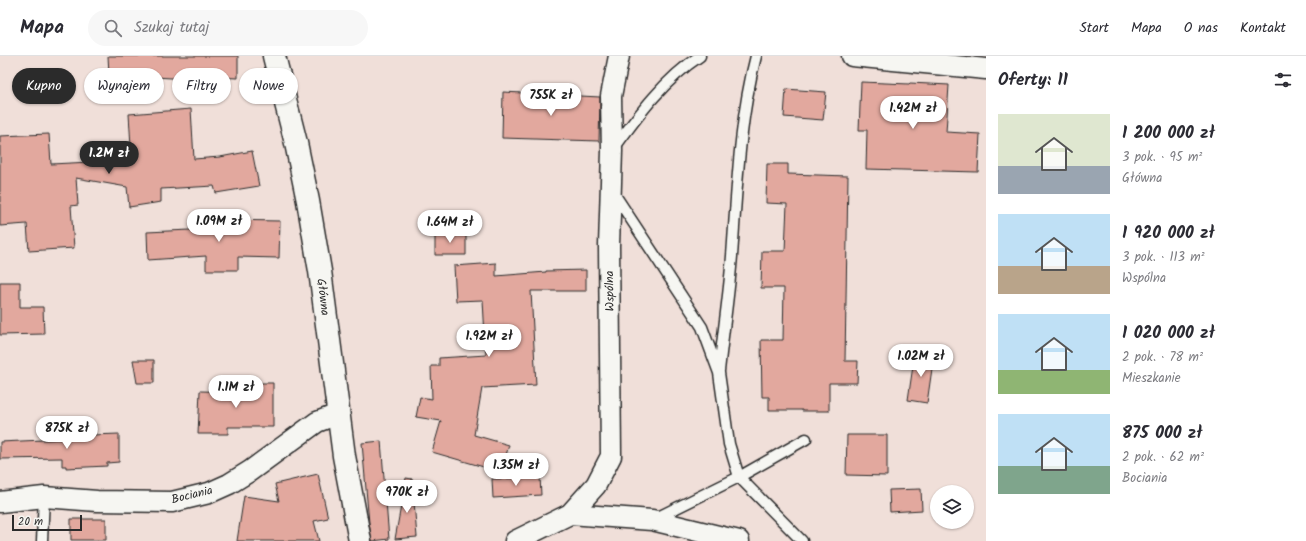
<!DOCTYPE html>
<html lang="pl">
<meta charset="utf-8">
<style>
body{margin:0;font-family:Kalam,sans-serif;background:#f7f7f7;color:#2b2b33;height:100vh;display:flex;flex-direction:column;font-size:15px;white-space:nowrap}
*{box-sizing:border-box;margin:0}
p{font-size:13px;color:#7c7c81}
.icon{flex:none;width:22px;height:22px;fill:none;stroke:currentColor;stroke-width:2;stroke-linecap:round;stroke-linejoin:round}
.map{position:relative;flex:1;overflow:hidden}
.panel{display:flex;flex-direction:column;background:#fff;width:320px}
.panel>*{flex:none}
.banner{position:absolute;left:12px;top:12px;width:380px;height:36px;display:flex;gap:8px}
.controls{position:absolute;left:930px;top:429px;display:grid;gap:8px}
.controls a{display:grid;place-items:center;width:44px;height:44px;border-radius:50%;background:#fff;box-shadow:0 1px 3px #0004;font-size:20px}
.scale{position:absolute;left:12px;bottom:10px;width:70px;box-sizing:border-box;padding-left:4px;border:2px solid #2b2b2b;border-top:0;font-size:11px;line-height:14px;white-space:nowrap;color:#2b2b2b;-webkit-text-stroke:3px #f6f6f2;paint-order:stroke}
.price{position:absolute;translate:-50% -34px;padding:0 9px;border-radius:14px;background:#fff;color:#222;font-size:13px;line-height:26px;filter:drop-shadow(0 1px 2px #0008)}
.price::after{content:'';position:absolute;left:50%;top:24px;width:12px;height:9px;margin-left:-6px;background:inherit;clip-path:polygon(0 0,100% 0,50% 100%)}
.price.active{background:#2b2b2b;color:#fff}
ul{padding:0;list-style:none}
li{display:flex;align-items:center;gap:12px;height:100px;padding:0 12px}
li span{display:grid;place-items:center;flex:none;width:112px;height:80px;border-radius:0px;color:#555}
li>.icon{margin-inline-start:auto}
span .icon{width:48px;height:48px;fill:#fffc;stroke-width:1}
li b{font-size:17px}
h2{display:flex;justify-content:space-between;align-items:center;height:48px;padding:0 12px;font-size:17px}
.pill{padding:0 14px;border-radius:18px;background:#fff;box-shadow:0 1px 3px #0004;font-size:14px;line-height:36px}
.pill.active{background:#2b2b2b;color:#fff}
header{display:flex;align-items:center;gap:24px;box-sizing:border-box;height:56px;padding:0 20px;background:#fff;border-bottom:1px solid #e1e1e2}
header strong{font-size:19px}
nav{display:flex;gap:22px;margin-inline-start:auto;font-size:14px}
.search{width:280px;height:36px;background:#f7f7f7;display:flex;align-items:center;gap:10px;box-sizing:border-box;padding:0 14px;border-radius:22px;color:#7c7c81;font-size:15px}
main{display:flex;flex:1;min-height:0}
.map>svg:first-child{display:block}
.building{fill:#e2a89e;stroke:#2b2b2b}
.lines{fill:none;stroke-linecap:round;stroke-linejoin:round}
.lane-casing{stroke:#2b2b2b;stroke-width:13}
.street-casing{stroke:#2b2b2b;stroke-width:23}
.secondary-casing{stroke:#2b2b2b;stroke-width:25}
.lane{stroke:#f6f6f2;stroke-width:10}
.street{stroke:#f6f6f2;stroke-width:20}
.secondary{stroke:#f6f6f2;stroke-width:22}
.labels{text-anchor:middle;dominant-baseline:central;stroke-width:3;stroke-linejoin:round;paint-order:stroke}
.street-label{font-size:12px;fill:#2b2b2b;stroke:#f6f6f2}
</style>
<header>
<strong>Mapa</strong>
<div class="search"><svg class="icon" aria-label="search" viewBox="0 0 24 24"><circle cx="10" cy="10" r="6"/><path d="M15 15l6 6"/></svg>Szukaj tutaj</div>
<nav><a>Start</a><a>Mapa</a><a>O nas</a><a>Kontakt</a></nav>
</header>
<main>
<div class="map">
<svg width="986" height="485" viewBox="0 0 986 485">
<rect width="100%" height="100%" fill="#f0dfd9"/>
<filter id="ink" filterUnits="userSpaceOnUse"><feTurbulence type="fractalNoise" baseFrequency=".025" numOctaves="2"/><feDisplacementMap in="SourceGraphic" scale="8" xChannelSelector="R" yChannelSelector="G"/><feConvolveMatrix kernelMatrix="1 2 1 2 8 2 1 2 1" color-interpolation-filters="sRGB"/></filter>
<g filter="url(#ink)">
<path class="building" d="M108,0h130v22l-49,-2v3l-35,-2v-4l-45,1z
M861,26l48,2 1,-1 39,2 -3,47 34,2 -2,38 -112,-3 1,-39h-8z
M786,33l40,3 -3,28 -39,-3z
M503,36l97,5 -1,44 -97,-3z
M191,53l3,50 26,-2 32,-6 7,35 -43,7 -2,-7 -53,3v13l-32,5 -2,-20 -51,-9 2,27 -7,1 3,42 -45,3 -2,-27 -27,2v-90l49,-2 2,30 40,-2 41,1 -3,-49z
M767,108h21v10l60,2 -3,185h13l-1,22h-28v28h-27v-1h-33v-13h-7l-1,-57h22l1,-52h-23l1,-37h23l2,-47 -21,-1z
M220,164l60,1 -1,37 -41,-1v13h-32v-14l-58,4 -1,-28 64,-3v-5h10z
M435,178h31v21h-31z
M496,207v13l50,-4v-1l40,-1v21h-55l5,94 -54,3 -8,47 35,10 -8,27 -69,-20 9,-31 -25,-4 4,-20 12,2 -1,-33h8v-8l47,-3 -3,-55 -27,1 -2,-35z
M0,226h20v25h23l1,27 -44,1z
M915,296l19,3 -7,48 -19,-3z
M133,304h21v23h-17z
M244,327h29v44h-45v7h-30l2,-43 44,1z
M119,378v28l-12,1v3l-41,2v-2h-4v-8l-62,1v-17l65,-3v-3z
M847,379h40v41l-41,-1z
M381,385l8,98 -17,2 -3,-18 -7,-80z
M318,418l10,44 -14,3 5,20h-82l7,-45 35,5 -4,-17z
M540,421l1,18 -48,3 -1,-19z
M406,422l6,1 5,58 -22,2z
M921,433l1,21 -32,2 -1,-22z
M71,463h35v21h-35z"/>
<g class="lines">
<g class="lane-casing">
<path id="lane" d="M615,91c24,-33 50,-68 85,-91
M613,136l89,135 17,46 10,71 10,33 63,64
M719,315c4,-38 10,-77 13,-115 5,-67 7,-135 24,-200
M654,463l85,-42 67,-38
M42,485l2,-44"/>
</g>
<g class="street-casing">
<path id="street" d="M852,0l134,13
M0,446l44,-5 53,4 75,1 37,-9 20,-9 21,-13 67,-49 21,-8
M570,458l82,6 87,21
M515,485l55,-27 26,-29 15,-29 -2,-210 3,-95 -1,-55 8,-40"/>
</g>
<g class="secondary-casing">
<path id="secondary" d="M274,0l22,87 12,58 12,70 24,185 16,85"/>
</g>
<use href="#lane" class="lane"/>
<use href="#street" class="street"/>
<use href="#secondary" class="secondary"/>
</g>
</g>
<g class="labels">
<g class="street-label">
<text transform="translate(610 235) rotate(-91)">Wspólna</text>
<text transform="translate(323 241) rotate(83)">Główna</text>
<text transform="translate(192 439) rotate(-14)">Bociania</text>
</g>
</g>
</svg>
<div class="controls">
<a><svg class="icon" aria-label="layers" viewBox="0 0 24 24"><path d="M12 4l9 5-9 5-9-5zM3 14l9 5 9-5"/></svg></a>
</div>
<div class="scale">20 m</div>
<b class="price" style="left:551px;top:61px">755K zł</b>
<b class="price" style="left:913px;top:74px">1.42M zł</b>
<b class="price active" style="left:109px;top:119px">1.2M zł</b>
<b class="price" style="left:219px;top:187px">1.09M zł</b>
<b class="price" style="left:450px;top:188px">1.64M zł</b>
<b class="price" style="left:489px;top:302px">1.92M zł</b>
<b class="price" style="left:921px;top:322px">1.02M zł</b>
<b class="price" style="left:236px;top:353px">1.1M zł</b>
<b class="price" style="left:67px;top:394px">875K zł</b>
<b class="price" style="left:516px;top:431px">1.35M zł</b>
<b class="price" style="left:407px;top:458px">970K zł</b>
<div class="banner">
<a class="pill active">Kupno</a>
<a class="pill">Wynajem</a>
<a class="pill">Filtry</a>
<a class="pill">Nowe</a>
</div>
</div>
<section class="panel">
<h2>Oferty: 11<svg class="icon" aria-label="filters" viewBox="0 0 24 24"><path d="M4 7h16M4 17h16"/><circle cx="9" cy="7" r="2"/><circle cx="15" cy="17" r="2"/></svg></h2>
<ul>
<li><span style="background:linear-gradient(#dfe7d0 65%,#9aa5b1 0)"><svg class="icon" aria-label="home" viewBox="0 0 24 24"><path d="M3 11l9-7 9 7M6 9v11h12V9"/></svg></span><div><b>1 200 000 zł</b><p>3 pok. · 95 m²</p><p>Główna</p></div></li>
<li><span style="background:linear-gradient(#bfe0f5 65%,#b9a48a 0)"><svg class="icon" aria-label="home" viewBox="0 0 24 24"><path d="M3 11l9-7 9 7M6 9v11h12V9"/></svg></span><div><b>1 920 000 zł</b><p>3 pok. · 113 m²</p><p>Wspólna</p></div></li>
<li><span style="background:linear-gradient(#bfe0f5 70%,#8fb573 0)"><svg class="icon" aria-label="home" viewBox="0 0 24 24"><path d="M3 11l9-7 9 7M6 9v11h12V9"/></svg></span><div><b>1 020 000 zł</b><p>2 pok. · 78 m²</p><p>Mieszkanie</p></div></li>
<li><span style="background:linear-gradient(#bfe0f5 65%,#7fa58c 0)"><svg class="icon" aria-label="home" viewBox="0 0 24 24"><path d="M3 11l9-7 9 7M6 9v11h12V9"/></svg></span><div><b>875 000 zł</b><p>2 pok. · 62 m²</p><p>Bociania</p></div></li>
</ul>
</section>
</main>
